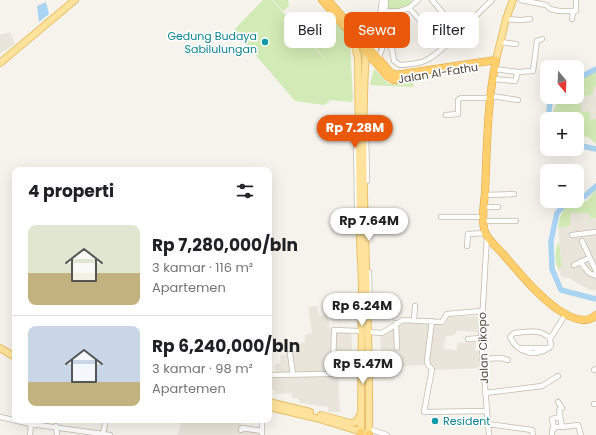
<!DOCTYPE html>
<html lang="id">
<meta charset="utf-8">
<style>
body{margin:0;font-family:Poppins,sans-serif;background:#f6f6f6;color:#202124;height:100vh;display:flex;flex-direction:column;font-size:15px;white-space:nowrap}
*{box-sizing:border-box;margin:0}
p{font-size:13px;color:#757577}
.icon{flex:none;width:22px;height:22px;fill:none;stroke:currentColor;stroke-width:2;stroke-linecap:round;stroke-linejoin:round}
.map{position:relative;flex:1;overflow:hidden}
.panel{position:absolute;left:12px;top:167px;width:260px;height:256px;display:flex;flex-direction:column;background:#fff;border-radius:8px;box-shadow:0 4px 16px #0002}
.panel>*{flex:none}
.top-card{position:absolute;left:284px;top:12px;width:252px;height:36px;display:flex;gap:8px}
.needle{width:26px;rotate:161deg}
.tools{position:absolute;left:540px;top:60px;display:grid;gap:8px}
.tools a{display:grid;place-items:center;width:44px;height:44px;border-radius:8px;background:#fff;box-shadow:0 4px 16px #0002;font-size:20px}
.price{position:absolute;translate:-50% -34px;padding:0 9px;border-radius:14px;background:#fff;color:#222;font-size:13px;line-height:26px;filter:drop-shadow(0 1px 2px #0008)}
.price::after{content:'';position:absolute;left:50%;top:24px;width:12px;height:9px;margin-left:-6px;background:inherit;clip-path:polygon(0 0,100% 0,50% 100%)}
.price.on{background:#ea580c;color:#fff}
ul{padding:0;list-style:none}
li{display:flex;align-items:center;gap:12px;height:100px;padding:0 16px}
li+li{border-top:1px solid #e0e0e0}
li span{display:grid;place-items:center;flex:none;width:112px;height:80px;border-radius:8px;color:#555}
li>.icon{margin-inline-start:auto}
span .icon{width:48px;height:48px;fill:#fffc;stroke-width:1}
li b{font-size:17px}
h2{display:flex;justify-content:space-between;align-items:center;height:48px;padding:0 16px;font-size:17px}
.tag{padding:0 14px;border-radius:8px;background:#fff;box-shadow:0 4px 16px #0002;font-size:14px;line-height:36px}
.tag.on{background:#ea580c;color:#fff}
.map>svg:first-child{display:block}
.residential{fill:#eae5da}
.green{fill:#d2eab5}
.water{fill:#a9d4f2}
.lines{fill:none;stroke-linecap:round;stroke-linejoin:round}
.river{stroke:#a9d4f2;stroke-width:5.5}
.minor-casing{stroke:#c2bbae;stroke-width:6}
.major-casing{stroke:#e6c16a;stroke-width:8}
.highway-casing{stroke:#e0a43c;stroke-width:8}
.minor{stroke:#fff;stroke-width:4.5}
.major{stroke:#ffe39c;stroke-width:6}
.highway{stroke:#ffcf6e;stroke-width:7}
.culture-dot{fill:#0f9aa8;stroke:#fff;stroke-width:1.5}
.labels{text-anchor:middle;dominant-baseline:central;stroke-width:3.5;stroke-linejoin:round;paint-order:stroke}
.culture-label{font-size:11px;fill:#0d838f;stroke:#fff;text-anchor:end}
.street-label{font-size:11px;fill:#4b4439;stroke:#fff}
</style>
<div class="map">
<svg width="596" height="435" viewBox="0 0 596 435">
<rect width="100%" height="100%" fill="#f6f3ec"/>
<path class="residential" d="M10,32l5,12 -15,10v-19z
M596,86v33h-6l-9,-7 -2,-14 13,-4 1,-7z
M571,213h19v6l6,-1v72h-6l-21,-12 -7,-1 -4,-8 4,-3 -4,-38 12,-2z
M317,306l2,10 8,-2 4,18h20l2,31 -18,2v10l3,1 2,36h-12v-5l-28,-4 -2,-5h-6v-5l-17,1v-4h-6v-13l7,-1 -1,-12 6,-1 -1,-8h5v-3l13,-2 -1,-6 8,-1v-8l7,-2 -4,-26z
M479,316v16l-23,-1 -1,4 -9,1 -3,13 14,1v-7l19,-1 -1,9 4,-1 2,18 -48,2 -6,-5 -21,1 -13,4h-11l-2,-33 25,-16 38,4 6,-8z
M181,420h65l1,2h-5l-2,8h21l-1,5h-82z"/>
<path class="green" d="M263,0h9l56,63 -13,-16 7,-6 6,1 1,-6 3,1 5,-15 10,12 3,8 3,58 -2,2 -20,-2 -7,5 -29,-4 -61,-71z
M273,0h15l1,6 -6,5z
M388,0h23l1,2 -7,6 -18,3z
M299,13l8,4 -1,15 9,11 -2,2 -23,-26 4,-5 4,1z
M367,25h10l-3,23 -13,-16z
M374,69l15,15 24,-2 1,5 -44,-2z
M596,71v15l-3,1v7l-14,4 3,14 7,-1 1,8h6v25l-8,-7 -11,-2v-16h-23l-1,-7 7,-15h17v-17z
M596,189v29l-6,1 -1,-6h-18l-1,13 -12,2 2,-11 6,-11 21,-5z
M559,242l3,24 -4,3c-3,-7 -4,-21 1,-27z"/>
<path class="water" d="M46,2l3,12 -10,8 -2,-16z"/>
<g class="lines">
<path class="river" d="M577,79l19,-10
M548,119l2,-17 4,-5
M577,145l19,4
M577,198l8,-2 11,-10
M568,201l-11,12 -6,28 1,28 9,21 35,9"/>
<g class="minor-casing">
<path id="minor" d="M432,0l27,32
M521,0l25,5 4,4 9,2h17v-11
M409,8l9,-8
M381,12l19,-1 9,-3 35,39c-16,15 -23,17 -44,18l-6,-4 -2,-12 -9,-10
M506,19l15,1 9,-1
M572,19l1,-7 3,-1
M500,42l16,2
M444,47l48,-47
M375,56l7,-56
M378,59l4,-10 4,-49
M518,72l15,-1 4,-30 5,-2
M493,79l22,2 3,-9 -24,-3
M491,96l27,4
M446,115l12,-1v-14l3,-2h30
M366,128l1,53
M356,130l1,81
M485,195l29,-1
M484,207h14
M441,217h43
M484,221h32
M572,235l24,-3
M487,236l-6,102 8,97
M582,241l14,30
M467,246l1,-12 18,-1
M580,262l9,11 7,3
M574,265l15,-7
M369,272l1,43
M414,319l1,-13
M432,321l-5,39 1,5 4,4 -8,43 63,-1
M396,323l1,25
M370,332l12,1 21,-13 39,2 5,-8 34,-3
M468,339l13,-1
M550,339c-8,-11 -24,-7 -36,-6l-4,4c8,17 27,21 41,9l-1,-7 15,-24
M519,348h30
M290,354l3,20
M482,359l19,-1 7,2
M594,370l2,-1
M269,375l61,-1 3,-5 1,-39 25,1
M485,393l57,-7 16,-10
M594,404h2
M0,417l31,7 79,11
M488,424l44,6 1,5
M56,426l1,9
M554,427h8l-3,-17 3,-2 -4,-6
M562,427l16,-2 3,10
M369,429l18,6
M241,430l1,-2 20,3
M103,433l3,-13
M30,435l1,-11
M262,435v-15
M552,435v-5l2,-1 -2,-10 8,-2"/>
</g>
<g class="major-casing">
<path id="major" d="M353,38l5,20 2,183 2,43 -1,148
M496,60l10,-41 7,-19
M0,63l75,-63
M0,348l15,9
M269,402l41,10
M269,407l47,11 53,16c2,-128 -11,-256 -3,-384
M321,415l29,8 6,-1 4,-7"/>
</g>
<g class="highway-casing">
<path id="highway" d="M322,0l65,76 6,4 11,-1
M328,0l62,72 5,3 101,-15c-9,43 -9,89 -11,133 -1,12 -4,27 0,39 3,8 12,15 17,21 18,20 33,40 55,56 11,7 28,17 39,6
M361,432v3
M369,435v-1"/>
</g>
<use href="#minor" class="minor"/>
<use href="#major" class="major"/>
<use href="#highway" class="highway"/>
</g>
<g class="culture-dot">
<circle cx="265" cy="42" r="4"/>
<circle cx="435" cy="421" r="4"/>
</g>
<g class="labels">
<g class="culture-label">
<text x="257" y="36">Gedung Budaya<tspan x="257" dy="13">Sabilulungan</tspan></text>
<text x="443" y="421" text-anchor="start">Resident</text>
</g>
<g class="street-label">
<text transform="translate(438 73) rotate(-9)">Jalan Al-Fathu</text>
<text transform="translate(483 348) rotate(-92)">Jalan Cikopo</text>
</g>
</g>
</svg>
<div class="tools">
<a><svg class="needle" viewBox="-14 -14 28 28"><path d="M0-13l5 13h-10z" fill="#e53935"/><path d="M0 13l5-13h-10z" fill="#757577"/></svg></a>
<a>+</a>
<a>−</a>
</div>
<b class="price on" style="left:355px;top:149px">Rp 7.28M</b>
<b class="price" style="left:369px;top:242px">Rp 7.64M</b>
<b class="price" style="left:362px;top:327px">Rp 6.24M</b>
<b class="price" style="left:363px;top:385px">Rp 5.47M</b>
<div class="top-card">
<a class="tag">Beli</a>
<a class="tag on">Sewa</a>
<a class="tag">Filter</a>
</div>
<section class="panel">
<h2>4 properti<svg class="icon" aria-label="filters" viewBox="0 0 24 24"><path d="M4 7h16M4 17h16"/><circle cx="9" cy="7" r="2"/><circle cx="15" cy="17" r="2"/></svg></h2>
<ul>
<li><span style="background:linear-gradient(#dfe7d0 60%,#c2b280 0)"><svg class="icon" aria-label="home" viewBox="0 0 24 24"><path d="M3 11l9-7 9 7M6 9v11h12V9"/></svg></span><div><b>Rp 7,280,000/bln</b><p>3 kamar · 116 m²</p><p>Apartemen</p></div></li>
<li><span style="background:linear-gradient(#c9d6e8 70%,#c2b280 0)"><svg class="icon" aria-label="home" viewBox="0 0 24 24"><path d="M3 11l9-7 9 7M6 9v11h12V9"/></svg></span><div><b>Rp 6,240,000/bln</b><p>3 kamar · 98 m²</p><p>Apartemen</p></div></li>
</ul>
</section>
</div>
